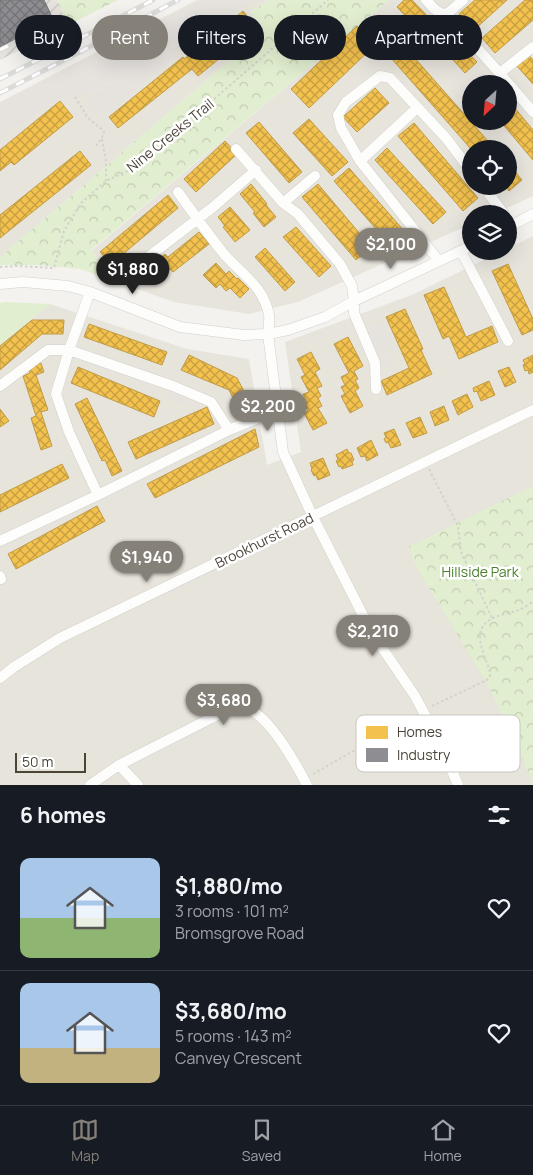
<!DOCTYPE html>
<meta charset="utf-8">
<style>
body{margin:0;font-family:Manrope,sans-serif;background:#242831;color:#f1f3f6;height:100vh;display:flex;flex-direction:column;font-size:19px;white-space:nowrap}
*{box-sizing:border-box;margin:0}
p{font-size:16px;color:#9ea1a6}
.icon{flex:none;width:28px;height:28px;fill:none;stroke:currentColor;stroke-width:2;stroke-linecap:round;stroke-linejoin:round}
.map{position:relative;height:785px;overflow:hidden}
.panel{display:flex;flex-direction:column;background:#171b24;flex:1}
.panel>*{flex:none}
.guide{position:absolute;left:15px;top:15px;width:504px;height:45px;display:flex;gap:10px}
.needle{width:32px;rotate:206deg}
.fabs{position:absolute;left:462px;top:75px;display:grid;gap:10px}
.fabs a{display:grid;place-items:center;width:55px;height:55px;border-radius:50%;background:#171b24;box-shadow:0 5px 20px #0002;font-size:25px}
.scale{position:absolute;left:15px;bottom:12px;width:71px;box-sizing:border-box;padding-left:5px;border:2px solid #4b4439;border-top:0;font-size:14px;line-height:18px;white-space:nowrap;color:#4b4439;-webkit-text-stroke:4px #fff;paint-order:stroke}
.price{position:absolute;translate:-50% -42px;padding:0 11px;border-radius:18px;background:#868178;color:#fff;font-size:16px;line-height:32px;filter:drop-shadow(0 1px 2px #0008)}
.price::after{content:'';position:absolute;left:50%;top:30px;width:15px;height:11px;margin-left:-8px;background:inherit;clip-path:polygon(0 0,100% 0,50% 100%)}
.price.current{background:#222;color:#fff}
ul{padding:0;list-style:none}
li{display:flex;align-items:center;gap:15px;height:125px;padding:0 20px}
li+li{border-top:1px solid #363941}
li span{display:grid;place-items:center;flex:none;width:140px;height:100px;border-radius:10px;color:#555}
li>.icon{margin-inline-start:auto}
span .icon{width:60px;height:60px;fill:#fffc;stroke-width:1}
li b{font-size:21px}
h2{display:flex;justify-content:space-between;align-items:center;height:60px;padding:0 20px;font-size:21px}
.pill{padding:0 18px;border-radius:22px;background:#171b24;box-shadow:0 5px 20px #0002;font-size:18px;line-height:45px}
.pill.current{background:#868178;color:#fff}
.tab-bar{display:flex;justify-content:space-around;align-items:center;height:70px;border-top:1px solid #363941;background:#171b24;font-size:14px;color:#9ea1a6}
.tab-bar a{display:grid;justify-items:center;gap:2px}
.tab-bar .current{color:#868178}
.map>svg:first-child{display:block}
.residential{fill:#e7e4dc;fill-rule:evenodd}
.industrial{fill:url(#industrial-furrows)}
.green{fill:#e1eecf}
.forest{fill:url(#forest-crowns)}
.parking{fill:#e6e3df}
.homes{fill:url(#homes-cross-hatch);stroke:#c09c48}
.industry{fill:url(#industry-cross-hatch);stroke:#797777}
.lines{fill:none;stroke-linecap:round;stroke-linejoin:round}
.minor-casing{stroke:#d2d0cb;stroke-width:11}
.path{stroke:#d3d2cc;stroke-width:2;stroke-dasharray:2.5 2.5;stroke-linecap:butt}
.minor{stroke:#fdfdfc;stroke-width:10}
.rail-casing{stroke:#dbdbda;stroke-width:5}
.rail{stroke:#fff;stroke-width:3;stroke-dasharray:9;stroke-linecap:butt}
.labels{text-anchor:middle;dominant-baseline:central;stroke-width:5;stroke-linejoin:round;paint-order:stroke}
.street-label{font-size:14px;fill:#4b4439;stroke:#fff}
.park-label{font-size:14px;fill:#4a7f2a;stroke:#fff}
.key{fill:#fff;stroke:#c9c7c4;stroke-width:1}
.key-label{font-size:14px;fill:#4b4439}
</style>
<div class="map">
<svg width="533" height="785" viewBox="0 0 533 785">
<defs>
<pattern id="industrial-furrows" width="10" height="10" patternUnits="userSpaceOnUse" patternTransform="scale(1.25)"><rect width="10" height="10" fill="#e6e2de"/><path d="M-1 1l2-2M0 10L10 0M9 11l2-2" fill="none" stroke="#c7c3bf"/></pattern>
<pattern id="forest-crowns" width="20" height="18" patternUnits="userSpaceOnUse" patternTransform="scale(1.25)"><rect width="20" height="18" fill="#e1eecf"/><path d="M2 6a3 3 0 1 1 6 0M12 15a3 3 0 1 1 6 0" fill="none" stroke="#c3cdb2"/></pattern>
<pattern id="homes-cross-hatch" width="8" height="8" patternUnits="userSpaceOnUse" patternTransform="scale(1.25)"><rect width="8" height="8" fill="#f2c14e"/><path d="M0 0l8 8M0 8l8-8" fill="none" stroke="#c69e42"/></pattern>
<pattern id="industry-cross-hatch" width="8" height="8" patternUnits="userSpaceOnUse" patternTransform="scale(1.25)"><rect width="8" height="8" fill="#8d8d92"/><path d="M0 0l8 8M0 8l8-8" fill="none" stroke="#757578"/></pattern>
</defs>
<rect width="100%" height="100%" fill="#f4f2ee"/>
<path class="residential" d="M197,0h72l-19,12 15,18 -265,227v-155z
M389,0h144v196l-39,18h-23v10l-173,78 -49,12 -75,-12 -57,-20 -26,-31zM471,84h38v37h-38zM471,149h38v37h-38z
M533,236v549h-533v-440l50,-41 137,45 62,10 18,106 34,-13 -16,-110 129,-48 88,-43h7v-3z"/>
<path class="industrial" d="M0,0h57l11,25 -68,35z"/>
<path class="green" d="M6,302l44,2 -50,41v-42z"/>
<path class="forest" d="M57,0h61l-50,25z
M269,0h120l-298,250 26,32 -37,-13 -42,-4h-38v-8l265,-227 -15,-18z
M533,486v297l-44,-96 -72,-119 -9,-21z"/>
<path class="parking" d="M202,0h53l-87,46 10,11 -79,59 -14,-14 29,-20 3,3 17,-15 -63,30 -6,-5 -65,42v-33z
M479,69l12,15h-20v17l-12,-13z
M383,321l12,24 -11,5 7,14 -12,7 -10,-1 1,-9 -13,-29z
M170,389l21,9 -3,8 -22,-8z"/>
<path class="homes" d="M404,0h8l25,26 3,-3 37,39 -12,11 -35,-38 -4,3 -29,-31z
M475,0h32l-33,30 -15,-16z
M525,0h8v20l-38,33 -13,-15z
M243,11l14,17 -59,48 -6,-7 -74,59 -9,-11 74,-60 1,2z
M357,26l18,19 -66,63 -18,-19z
M397,38l98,111h-24l-87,-99z
M528,54l5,6v24l-17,-19z
M375,88l14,15 -32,29 -14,-15z
M60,101l13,16 -59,48 -3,-3 -11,9v-21z
M509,101l24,29v30l-33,-39h9z
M309,119l39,43 -16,14 -39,-43z
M259,122l43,50 -13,11 -43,-50z
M414,123l64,75 -15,13 -65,-75z
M225,141l12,13 -41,38 -12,-13z
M387,148l59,64 -13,12 -58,-64z
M80,151l11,14 -91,73v-23z
M509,164l13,16 -13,11 -4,-5h4z
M349,168l57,65 -15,13 -57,-65z
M251,184l16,20 -1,1 10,12 -12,10 -11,-14 2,-1 -15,-18z
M318,184l53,63 -15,13 -54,-63z
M168,195l10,13 -67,56 -11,-12z
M230,207l20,23 -15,12 -12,-15 2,-1 -7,-9z
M296,227l35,39 -12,11 -36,-40z
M199,232l10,12 -36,28 -3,-3 -13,10 -9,-11 17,-14 3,3z
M265,248l30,34 -10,9 -30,-34z
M216,263l10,11 3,-3 8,8 1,-1 11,11 -9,9 -10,-10 -4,3 -6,-7 -4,4 -13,-13z
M508,264l25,55v11l-11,5 -30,-64z
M444,287l22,50 26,-11 6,16 -39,17 -10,-23 -6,3 -19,-44z
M405,309l18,40 -2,1 11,24 -45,21 -6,-14 28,-13 -23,-51z
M32,320h32l-1,14h-21l-42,36v-24z
M89,324l78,28 -5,13 -78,-28z
M348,337l15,29 -9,5 4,8 -3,1 4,8 -4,3 8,15 -13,7 -9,-17 4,-2 -4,-7 4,-2 -4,-8 8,-4 -15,-29z
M311,352l9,17 -5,3 7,14 -5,2 4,8 -3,2 4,8 -4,2 9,15 -14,7 -9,-17 4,-2 -4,-7 3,-2 -4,-8 6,-2 -8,-15 4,-2 -8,-16z
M189,355l48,23 15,28 -12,6 -11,-22 -48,-20z
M533,355v17l-4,2 -1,-4 -3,1 -2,-6 2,-1 -2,-4z
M41,363l3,9 -8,3 12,35 -7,2 11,34 -11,4 -10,-32 5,-2 -13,-40 7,-3 -2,-6z
M78,367l82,34 -6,16 -83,-34z
M509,367l7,15 -11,5 -7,-16z
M489,381l6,14 -14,6 -4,-10 -3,1 -1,-4z
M467,394l6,13 -15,8 -6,-14z
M87,398l35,73 -10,5 -7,-16 -3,1 -27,-57z
M444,406l5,14 -14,6 -5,-14z
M207,407l7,17 -78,35 -8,-17z
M0,409l9,12 -9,6z
M420,417l7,16 -14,5 -7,-15z
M255,429l4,18 -104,51 -8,-14z
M394,429l7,16 -10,3 -3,-6 -2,1 -2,-4 2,-2 -2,-4z
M371,440l7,15 -11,6 -2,-5 -4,1 -4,-9z
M347,449l2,4h2l3,7 -2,1 1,4 -11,4 -1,-3 -2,1 -3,-6 2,-2 -2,-4z
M323,458l7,17 -12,5 -2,-5 -2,1 -3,-6 1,-1 -2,-6z
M62,464l7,14 -69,34v-17z
M97,506l8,15 -89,48 -8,-15z"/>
<path class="industry" d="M0,0h44l10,21 -54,26z"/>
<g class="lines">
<g class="minor-casing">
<path id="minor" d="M426,0c7,7 11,14 21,14l62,70
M447,14l16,-14
M500,73l33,-26
M509,84l24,28
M236,149l47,54 15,11 42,50 12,22 2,15v12l21,50 1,26
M360,161l57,-53
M483,186l21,28
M178,192c15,21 30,42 46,62 18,21 39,31 45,61 1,6 -1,13 -1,19l15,118 30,65 59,116 43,63 28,53 15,36
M283,203l32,-27
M509,227l24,-13
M461,251l47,90
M439,261l-79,-100 -19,-33 -3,-13 8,-13 34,-26 10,2 56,60 25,33
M126,274l86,-66 44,-38
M0,284l23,-2 45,4 22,6 90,35 64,8 24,-1 20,-4 37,-13 29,-16 117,-55
M90,292l-21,58 -13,44 13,38 29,63 131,-65 49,-20
M0,386l48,-36h21l104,36 38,16 18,28
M0,541l98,-46
M0,576l1,3
M0,678l14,-11 46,-29 473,-228
M119,765l19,20
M90,785l29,-20 108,-55c8,-2 15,-5 22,-1 22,10 47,55 58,76"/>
</g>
<path class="path" d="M75,97l13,21 16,13 -2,7 -6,8
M102,139l4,23v19
M0,267l17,-1 37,2 10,-37 17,-28 25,-22 24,-11 21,-16 177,-154
M429,469l29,57 3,26 31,66
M432,706l55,-26 3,-4v-4c-3,-11 -10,-24 -10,-35 0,-21 25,-22 39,-27 5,-2 10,-6 14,-8
M313,774l102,-58"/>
<use href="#minor" class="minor"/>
<g class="rail-casing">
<path id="rail" d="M0,50l53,-27
M0,79l69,-35 84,-44
M0,93l74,-38 104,-55"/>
</g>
<use href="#rail" class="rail"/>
</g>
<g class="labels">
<g class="street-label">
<text transform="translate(170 135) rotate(-39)">Nine Creeks Trail</text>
<text transform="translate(264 540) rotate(-26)">Brookhurst Road</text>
</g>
<g class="park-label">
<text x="480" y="571">Hillside Park</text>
</g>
</g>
<rect x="356" y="715" width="164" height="57" rx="8" class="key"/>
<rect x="366" y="726" width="22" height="13" fill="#f2c14e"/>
<rect x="366" y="748" width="22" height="14" fill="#8d8d92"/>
<g class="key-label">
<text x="397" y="737">Homes</text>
<text x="397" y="760">Industry</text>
</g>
</svg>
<div class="fabs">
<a><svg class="needle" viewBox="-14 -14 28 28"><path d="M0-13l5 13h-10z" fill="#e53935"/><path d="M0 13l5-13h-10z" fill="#9ea1a6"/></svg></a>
<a><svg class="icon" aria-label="locate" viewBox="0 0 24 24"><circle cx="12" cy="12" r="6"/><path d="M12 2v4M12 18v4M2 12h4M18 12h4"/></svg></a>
<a><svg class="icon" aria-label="layers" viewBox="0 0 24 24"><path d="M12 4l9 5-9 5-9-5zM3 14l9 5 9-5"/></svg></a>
</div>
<div class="scale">50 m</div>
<b class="price" style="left:391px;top:270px">$2,100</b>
<b class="price current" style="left:133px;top:295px">$1,880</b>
<b class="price" style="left:268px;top:432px">$2,200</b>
<b class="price" style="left:147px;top:583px">$1,940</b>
<b class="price" style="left:373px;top:657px">$2,210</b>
<b class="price" style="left:224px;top:726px">$3,680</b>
<div class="guide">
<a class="pill">Buy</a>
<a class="pill current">Rent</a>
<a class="pill">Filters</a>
<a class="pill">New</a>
<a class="pill">Apartment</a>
</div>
</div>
<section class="panel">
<h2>6 homes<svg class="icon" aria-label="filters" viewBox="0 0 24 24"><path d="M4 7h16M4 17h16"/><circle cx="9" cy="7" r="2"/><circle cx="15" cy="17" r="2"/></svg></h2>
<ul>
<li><span style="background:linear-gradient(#a9c7e8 60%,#8fb573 0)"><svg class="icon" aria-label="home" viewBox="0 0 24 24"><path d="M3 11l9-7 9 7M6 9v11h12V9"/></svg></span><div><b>$1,880/mo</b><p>3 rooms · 101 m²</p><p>Bromsgrove Road</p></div><svg class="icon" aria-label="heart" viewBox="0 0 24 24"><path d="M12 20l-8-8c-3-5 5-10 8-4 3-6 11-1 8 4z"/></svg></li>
<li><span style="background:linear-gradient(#a9c7e8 65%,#c2b280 0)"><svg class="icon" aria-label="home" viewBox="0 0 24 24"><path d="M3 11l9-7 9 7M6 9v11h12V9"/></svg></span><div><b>$3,680/mo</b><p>5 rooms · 143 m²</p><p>Canvey Crescent</p></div><svg class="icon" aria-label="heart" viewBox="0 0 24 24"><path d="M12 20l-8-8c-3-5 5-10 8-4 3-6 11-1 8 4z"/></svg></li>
</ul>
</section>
<nav class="tab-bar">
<a class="current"><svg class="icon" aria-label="map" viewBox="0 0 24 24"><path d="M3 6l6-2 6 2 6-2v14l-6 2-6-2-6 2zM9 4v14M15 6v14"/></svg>Map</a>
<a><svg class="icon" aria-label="saved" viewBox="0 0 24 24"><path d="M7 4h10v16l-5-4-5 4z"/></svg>Saved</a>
<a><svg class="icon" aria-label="home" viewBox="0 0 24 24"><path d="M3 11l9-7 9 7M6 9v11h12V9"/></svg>Home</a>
</nav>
